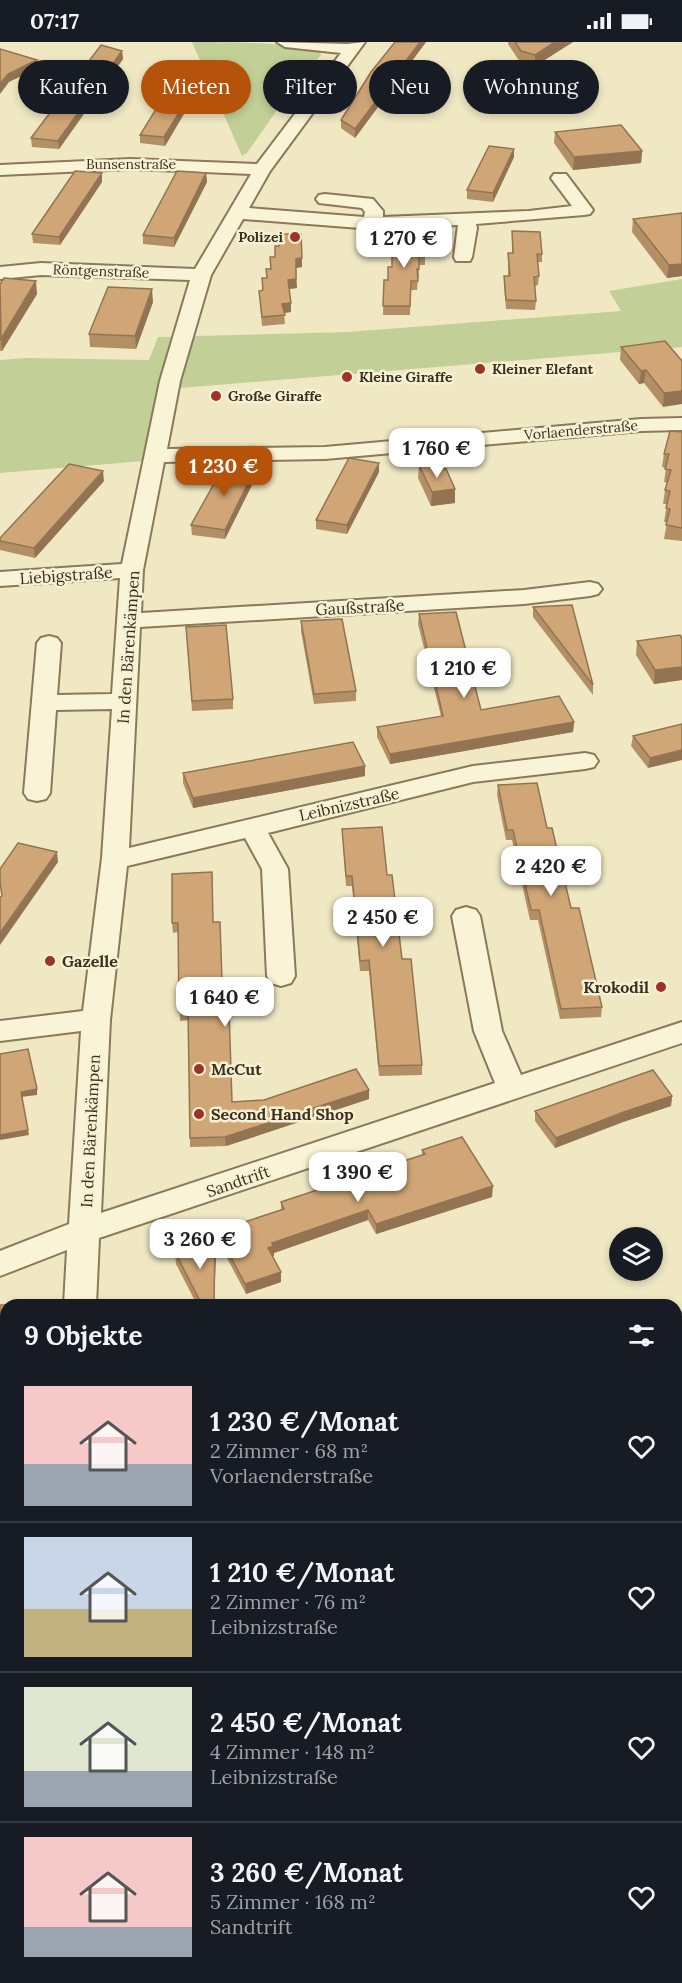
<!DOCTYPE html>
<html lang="de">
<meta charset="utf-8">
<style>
body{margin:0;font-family:Lora,serif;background:#242831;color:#f1f3f6;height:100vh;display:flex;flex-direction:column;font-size:22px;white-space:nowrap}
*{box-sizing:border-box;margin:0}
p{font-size:20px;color:#9ea1a6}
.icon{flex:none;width:33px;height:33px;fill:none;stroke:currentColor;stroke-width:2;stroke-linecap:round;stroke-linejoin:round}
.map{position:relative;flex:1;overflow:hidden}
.sheet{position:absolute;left:0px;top:1257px;width:682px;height:684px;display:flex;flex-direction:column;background:#171b24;border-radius:18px 18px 0 0;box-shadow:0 3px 9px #0003}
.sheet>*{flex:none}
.hud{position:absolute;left:18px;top:18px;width:646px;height:54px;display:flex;gap:12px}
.fabs{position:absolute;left:609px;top:1185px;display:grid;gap:12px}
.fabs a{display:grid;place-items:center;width:54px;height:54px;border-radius:50%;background:#171b24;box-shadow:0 3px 9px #0003;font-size:30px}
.price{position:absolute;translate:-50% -51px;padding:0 14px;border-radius:12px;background:#fff;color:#222;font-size:20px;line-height:39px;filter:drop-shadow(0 2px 3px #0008)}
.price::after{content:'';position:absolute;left:50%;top:36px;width:18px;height:14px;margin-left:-9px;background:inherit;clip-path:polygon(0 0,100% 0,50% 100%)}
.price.selected{background:#b45309;color:#fff}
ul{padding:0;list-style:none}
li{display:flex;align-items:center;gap:18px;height:150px;padding:0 24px}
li+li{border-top:2px solid #363941}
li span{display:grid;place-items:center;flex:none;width:168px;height:120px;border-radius:0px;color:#555}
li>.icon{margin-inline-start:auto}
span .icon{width:72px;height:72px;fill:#fffc;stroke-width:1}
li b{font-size:26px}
h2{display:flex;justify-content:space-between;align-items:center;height:72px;padding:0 24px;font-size:26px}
.tag{padding:0 21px;border-radius:27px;background:#171b24;box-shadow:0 3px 9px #0003;font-size:21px;line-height:54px}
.tag.selected{background:#b45309;color:#fff}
.status{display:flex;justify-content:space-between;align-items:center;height:42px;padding:0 30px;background:#171b24;direction:ltr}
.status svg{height:16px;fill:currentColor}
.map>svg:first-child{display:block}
.green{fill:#c2cf96}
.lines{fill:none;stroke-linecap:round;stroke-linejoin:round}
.minor-casing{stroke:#8b7959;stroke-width:4}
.minor{fill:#faf4d7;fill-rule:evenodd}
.wall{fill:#b38f66}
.shaded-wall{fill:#927453}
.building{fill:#d0a677;stroke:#927453;stroke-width:1.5}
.poi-dot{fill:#9d3226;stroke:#f7f1d3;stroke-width:2}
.labels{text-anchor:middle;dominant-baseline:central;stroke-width:5;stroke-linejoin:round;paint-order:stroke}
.far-street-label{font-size:14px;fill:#3b2f1e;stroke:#f7f1d3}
.far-poi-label{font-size:14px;font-weight:bold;fill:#3b2f1e;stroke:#f7f1d3;text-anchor:start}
.street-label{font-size:16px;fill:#3b2f1e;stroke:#f7f1d3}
.poi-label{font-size:16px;font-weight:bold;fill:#3b2f1e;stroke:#f7f1d3;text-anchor:start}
</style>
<div class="status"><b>07:17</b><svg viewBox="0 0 49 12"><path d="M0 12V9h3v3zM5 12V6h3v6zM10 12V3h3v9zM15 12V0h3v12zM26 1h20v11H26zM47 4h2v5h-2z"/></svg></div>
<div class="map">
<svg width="682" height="1941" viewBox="0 0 682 1941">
<rect width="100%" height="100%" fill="#f0e8c3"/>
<path class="green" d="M192,0c28,0 107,0 128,10l1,3 -37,45 -37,53 -5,3z
M682,237v68l-526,43 -12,71 -144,12v-113l26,-2 123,2 9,-23 190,-5 273,-21 -12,-20z
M682,1734v207h-284l-9,-6h287v-197z
M0,1885l6,4v46h80l10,6h-96z"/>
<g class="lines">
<g class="minor-casing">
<path id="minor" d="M277,0l70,2 18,-2 -95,129 -21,37 115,9 1,-5 -3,-4 -43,-5 -3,-4 3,-4 6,-1 48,5 10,12v6l146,-6 43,-5 -21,-28 3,-4h12l27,36 -3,4 -6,1 -108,9 1,4 -5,29 -2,4h-14l-2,-4 4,-32 -85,4 -130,-10 -32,56 -31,106 -13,68 158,-2 316,-28 41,-1v12l-41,1 -316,28 -161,3 -21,108 -2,43 383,-23 66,-8 8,2 4,5 -4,5 -8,2 -66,8 -384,23 -11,221 344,-82 112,-13 9,2 4,6 -4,6 -9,2 -112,13 -205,51 20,36 7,107 -4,7 -10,3 -10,-3 -4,-7 -5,-107 -17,-31 -118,28 -17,154 -9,193 394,-130 -21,-52 -22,-115 4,-6 10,-3 10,3 4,6 22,115 19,44 161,-53v21l-583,195 -3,67h-32l3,-55 -67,26v-25l69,-27 12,-193 -81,10v-20l83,-10 19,-153 10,-149 -56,1 -6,83 -4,6 -9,2 -9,-2 -4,-6 13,-150 4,-5 8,-2 8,2 4,5 -4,52 55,-1 8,-116 -120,8v-14l122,-8 38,-183 30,-101 -149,-5 -41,4v-12l41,-4 154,6 56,-95 -120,-5 -131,6v-10l131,-6 126,5 84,-111 -56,-6z
M682,1360v29l-6,2v-29z
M676,1421l6,2v40l-6,-2z
M6,1551v37l-6,2v-37z
M6,1623v39l-6,2v-39z
M6,1696v39l-4,2 4,1v37l-6,-2v-74z
M0,1807l6,2v40l-6,-2z
M147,1935h47l2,6h-47z
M276,1935h48l2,6h-48z"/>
</g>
<use href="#minor" class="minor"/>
</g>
<path class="wall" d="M395,0h31l-71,96 -14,-10v-8z
M508,0h65l-38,24 -15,-4 -12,-18z
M122,9l1,8 -64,90 -27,-2 -1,-9z
M198,40v8l-33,56 -25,-3v-8z
M555,90l87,19 -1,12 -68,7 -19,-27z
M514,107v8l-21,45 -26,-3v-9z
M206,131l1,9 -33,65 -31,-3v-9z
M102,140l-42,63 -27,-2 -1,-9z
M682,171v63l-15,2 -35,-46 1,-13z
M512,189l30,23v8h-4l1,14 -1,9 -3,1 1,15 -1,9 -29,-1 -2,-24v-9h4v-23h4z
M396,213l29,1v9h-6v13h-1l-1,12h-6l-1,25h-27l1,-35h4z
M302,225l-6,1 1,20 -8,1 2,23 -7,1 1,11 -23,2 -3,-35 4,-1 -1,-12h4l5,-9z
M0,242l37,10 -35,57h-2z
M153,260l-17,47 -46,-2 -1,-13z
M621,305l61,14 -19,46 -19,-24 -5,1 -19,-24z
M682,390v109l-18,-2 3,-17h-3l3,-18h-4l2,-14 2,-7 -3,-1 2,-14 -4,-1 2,-13z
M419,423l36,24v14l-24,3 -13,-28z
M256,425v10l-31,62 -33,-4 -1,-10z
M379,430l-32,62 -31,-5v-9z
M104,439l-69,77 -35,-8v-12z
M533,565l60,78v10l-60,-78z
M419,572l62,96 93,12 -1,10 -183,32 -13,-27v-10l64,-11 -23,-92z
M301,579l55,70v10l-42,3 -13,-73z
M186,585l47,72v10l-41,2z
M682,592v46l-28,4 -18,-29 1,-14 44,-3z
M682,682l-34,44 -17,-22 2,-10z
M183,731l182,3 -172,32 -10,-25z
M498,743l49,43 55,179 -1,10 -41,2 -22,-99h-8l-18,-80h-6l-9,-45z
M342,787l45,46 35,190v10l-43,1 -10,-105h-9l-8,-85h-6z
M214,880l18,180 137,-3 -143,47 -36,1 -2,-127 -8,1 -2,-89 -5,1 -1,-10z
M672,1054l-1,10 -48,16 -68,26 -20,-27v-10z
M422,1108l70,47 -116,37 -8,-14 -94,33v3h-2l9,26 -35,12 -28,-53 -1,-10 64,-21v-8l141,-47z
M216,1209l-2,54h-17l-21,-41 -1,-12z
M682,1270v53l-6,-6v-44z"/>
<path class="shaded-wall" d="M420,0h6l-71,96v-9z
M555,0h18l-38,24v-11z
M122,9l1,8 -64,90 -1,-8z
M37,18l1,8 -29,14 -9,12v-10l8,-10z
M198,40v8l-33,56 -1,-9z
M514,107v8l-21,45v-9z
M642,109l-1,12 -68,7 1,-13z
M102,131v9l-42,63 -1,-8z
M206,131l1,9 -33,65v-9z
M302,216v9l-6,1v-9z
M682,222v12l-15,2 2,-13z
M296,237l1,9 -9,1v-9z
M36,239l1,13 -35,57 -1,-12z
M152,247l1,13 -17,47 -1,-13z
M291,261v9l-9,1v-9z
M646,328l-2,13 -5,1 2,-13z
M682,349v13l-19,3 1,-14z
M379,421v9l-32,62v-9z
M256,425v10l-31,62v-9z
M103,429l1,10 -69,77 -1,-10z
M455,447v14l-24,3 1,-14z
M682,625v13l-28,4 1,-14z
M574,680l-1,10 -183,32v-10z
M682,708v10l-34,8 2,-10z
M365,724v10l-172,32v-10z
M57,810l1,10 -58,83v-12z
M37,1047v6l-16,2v-5z
M369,1048v9l-143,47 -1,-9z
M672,1054l-1,10 -48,16 -68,26 1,-10 68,-26z
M28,1088l1,5 -29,5v-5z
M493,1144l-1,11 -116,37v-10z
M368,1168v10l-94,33v3l-6,2v-10l4,-5z
M215,1197l1,12 -2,54z
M281,1230v10l-35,12 -1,-10z
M6,1293v36l-6,59v-36z
M682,1691v9l-6,1v-8z"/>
<path class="building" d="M395,0h25l-65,87 -14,-9 30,-48z
M515,0h40l-20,13 -14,-4z
M101,3l21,6 -64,90 -27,-3z
M0,7l37,11 -29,14 -8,10z
M174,38l24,2 -34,55 -24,-2z
M621,83l21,26 -68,6 -19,-25z
M489,104l25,3 -21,44 -26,-3z
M75,129l27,2 -43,64 -27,-3z
M177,129l29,2 -32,65 -31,-3z
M682,171v51l-13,1 -36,-46z
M400,189l25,1v24h-6v13h-2l1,12h-7l-1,25h-27l1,-26h4v-13h4v-12h4v-13l4,1z
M512,189l28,1 2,22h-5l2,22 -5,1 2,24 -30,-1 -2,-24h6l-2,-23h5z
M280,192h21l1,24 -6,1v20l-8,1 3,23 -9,1 3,11 -23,2 -3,-26 4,-1 -1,-12h5l-1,-9h5l-1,-12h5v-11h4z
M4,236l32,3 -35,58 -1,-55z
M108,245l44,2 -17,47 -46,-2z
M665,299l17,20v30l-18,2 -18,-23 -5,1 -20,-24z
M670,389l12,1v96l-16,-3 4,-16 -4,-1 4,-17 -5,-1 6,-20 -6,-1 4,-15h-5z
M349,416l30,5 -32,62 -31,-5z
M69,422l34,7 -69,77 -34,-7v-3z
M225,422l31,3 -31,63 -34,-5z
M419,423l27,4 9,20 -23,3z
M572,563l21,80 -60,-78z
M456,570l25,98 78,-14 15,26 -184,32 -13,-27 66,-11 -24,-102z
M342,577l14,72 -42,3 -13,-73z
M226,583l7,74 -41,2 -6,-74z
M680,593l2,4v28l-27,3 -18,-29z
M682,682v26l-32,8 -17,-22z
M353,700l12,24 -172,32 -10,-25z
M537,741l10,45h5l19,80h8l23,99 -41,2 -22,-99h-8l-18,-80h-6l-9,-45z
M382,785l5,48h5l10,84h9l11,106 -43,1 -10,-106 -9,1 -8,-85h-6l-4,-47z
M18,801l39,9 -57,81v-36l2,-1 -2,-14v-13z
M212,830l1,50h7l3,88 6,-1 3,93 32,-2 92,-31 13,21 -144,47 -35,1 -2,-127 -9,1 -1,-89h-6v-49z
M28,1007l9,40 -16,3 7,38 -28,5v-81z
M653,1028l19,26 -48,16 -68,26 -21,-27z
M462,1095l31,49 -117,38 -8,-14 -96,33 1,3 -5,2 13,24 -36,12 -28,-53 67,-22 -3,-7 144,-48 -3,-4z
M215,1197l-1,66h-12l-27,-53z
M0,1263h6v30l-6,59z
M682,1270v41l-6,-6v-32z
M676,1642l6,14v35l-6,2z"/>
<g class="poi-dot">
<circle cx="295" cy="195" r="6"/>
<circle cx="480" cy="327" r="6"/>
<circle cx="347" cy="335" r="6"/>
<circle cx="216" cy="354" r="6"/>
<circle cx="50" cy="919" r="6"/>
<circle cx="661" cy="945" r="6"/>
<circle cx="199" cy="1027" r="6"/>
<circle cx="199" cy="1072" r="6"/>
</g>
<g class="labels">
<g class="far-street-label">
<text x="131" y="122">Bunsenstraße</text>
<text transform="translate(101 229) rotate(2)">Röntgenstraße</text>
<text transform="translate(581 388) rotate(-5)">Vorlaenderstraße</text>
</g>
<g class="far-poi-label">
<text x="283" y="195" text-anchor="end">Polizei</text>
<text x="492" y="327">Kleiner Elefant</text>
<text x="359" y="335">Kleine Giraffe</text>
<text x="228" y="354">Große Giraffe</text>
</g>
<g class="street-label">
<text transform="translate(66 533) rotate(-4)">Liebigstraße</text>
<text transform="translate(360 565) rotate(-3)">Gaußstraße</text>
<text transform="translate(128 605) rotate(-86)">In den Bärenkämpen</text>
<text transform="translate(349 762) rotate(-13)">Leibnizstraße</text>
<text transform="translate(90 1089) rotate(-87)">In den Bärenkämpen</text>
<text transform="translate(238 1139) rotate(-19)">Sandtrift</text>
</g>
<g class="poi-label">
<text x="62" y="919">Gazelle</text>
<text x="649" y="945" text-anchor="end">Krokodil</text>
<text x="211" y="1027">McCut</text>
<text x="211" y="1072">Second Hand Shop</text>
</g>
</g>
</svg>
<div class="fabs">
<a><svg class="icon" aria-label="layers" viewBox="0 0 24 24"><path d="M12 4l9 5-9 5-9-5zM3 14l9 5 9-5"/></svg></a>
</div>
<b class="price" style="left:404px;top:227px">1 270 €</b>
<b class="price" style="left:437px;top:437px">1 760 €</b>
<b class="price selected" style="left:224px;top:455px">1 230 €</b>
<b class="price" style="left:464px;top:657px">1 210 €</b>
<b class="price" style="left:551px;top:855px">2 420 €</b>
<b class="price" style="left:383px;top:906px">2 450 €</b>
<b class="price" style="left:225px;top:986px">1 640 €</b>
<b class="price" style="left:358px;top:1161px">1 390 €</b>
<b class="price" style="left:200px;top:1228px">3 260 €</b>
<div class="hud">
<a class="tag">Kaufen</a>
<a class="tag selected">Mieten</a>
<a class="tag">Filter</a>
<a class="tag">Neu</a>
<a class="tag">Wohnung</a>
</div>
<section class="sheet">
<h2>9 Objekte<svg class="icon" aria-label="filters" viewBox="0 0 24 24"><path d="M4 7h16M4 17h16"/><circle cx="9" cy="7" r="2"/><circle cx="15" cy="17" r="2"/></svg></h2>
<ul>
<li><span style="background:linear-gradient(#f6c9c9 65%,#9aa5b1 0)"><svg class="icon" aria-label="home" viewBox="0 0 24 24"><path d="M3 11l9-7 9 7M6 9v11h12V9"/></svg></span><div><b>1 230 €/Monat</b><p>2 Zimmer · 68 m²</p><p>Vorlaenderstraße</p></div><svg class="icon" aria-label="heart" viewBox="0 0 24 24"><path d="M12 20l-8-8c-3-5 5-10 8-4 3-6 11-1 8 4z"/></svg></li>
<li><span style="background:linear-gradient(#c9d6e8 60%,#c2b280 0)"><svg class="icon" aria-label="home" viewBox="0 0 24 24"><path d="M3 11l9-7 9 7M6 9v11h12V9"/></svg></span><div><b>1 210 €/Monat</b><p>2 Zimmer · 76 m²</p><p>Leibnizstraße</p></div><svg class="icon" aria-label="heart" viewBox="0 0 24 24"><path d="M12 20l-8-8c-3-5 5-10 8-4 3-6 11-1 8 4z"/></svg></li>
<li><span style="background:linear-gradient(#dfe7d0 70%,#9aa5b1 0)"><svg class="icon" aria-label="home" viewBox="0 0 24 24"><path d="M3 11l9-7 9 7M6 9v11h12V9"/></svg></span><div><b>2 450 €/Monat</b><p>4 Zimmer · 148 m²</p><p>Leibnizstraße</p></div><svg class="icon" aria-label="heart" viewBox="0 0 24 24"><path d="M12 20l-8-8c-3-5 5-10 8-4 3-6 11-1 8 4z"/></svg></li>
<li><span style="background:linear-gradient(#f6c9c9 75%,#9aa5b1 0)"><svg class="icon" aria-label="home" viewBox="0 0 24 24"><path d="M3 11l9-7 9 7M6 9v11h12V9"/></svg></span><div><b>3 260 €/Monat</b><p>5 Zimmer · 168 m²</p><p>Sandtrift</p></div><svg class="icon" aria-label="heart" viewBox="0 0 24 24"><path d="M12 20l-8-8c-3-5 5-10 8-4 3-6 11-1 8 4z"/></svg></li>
</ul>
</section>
</div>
